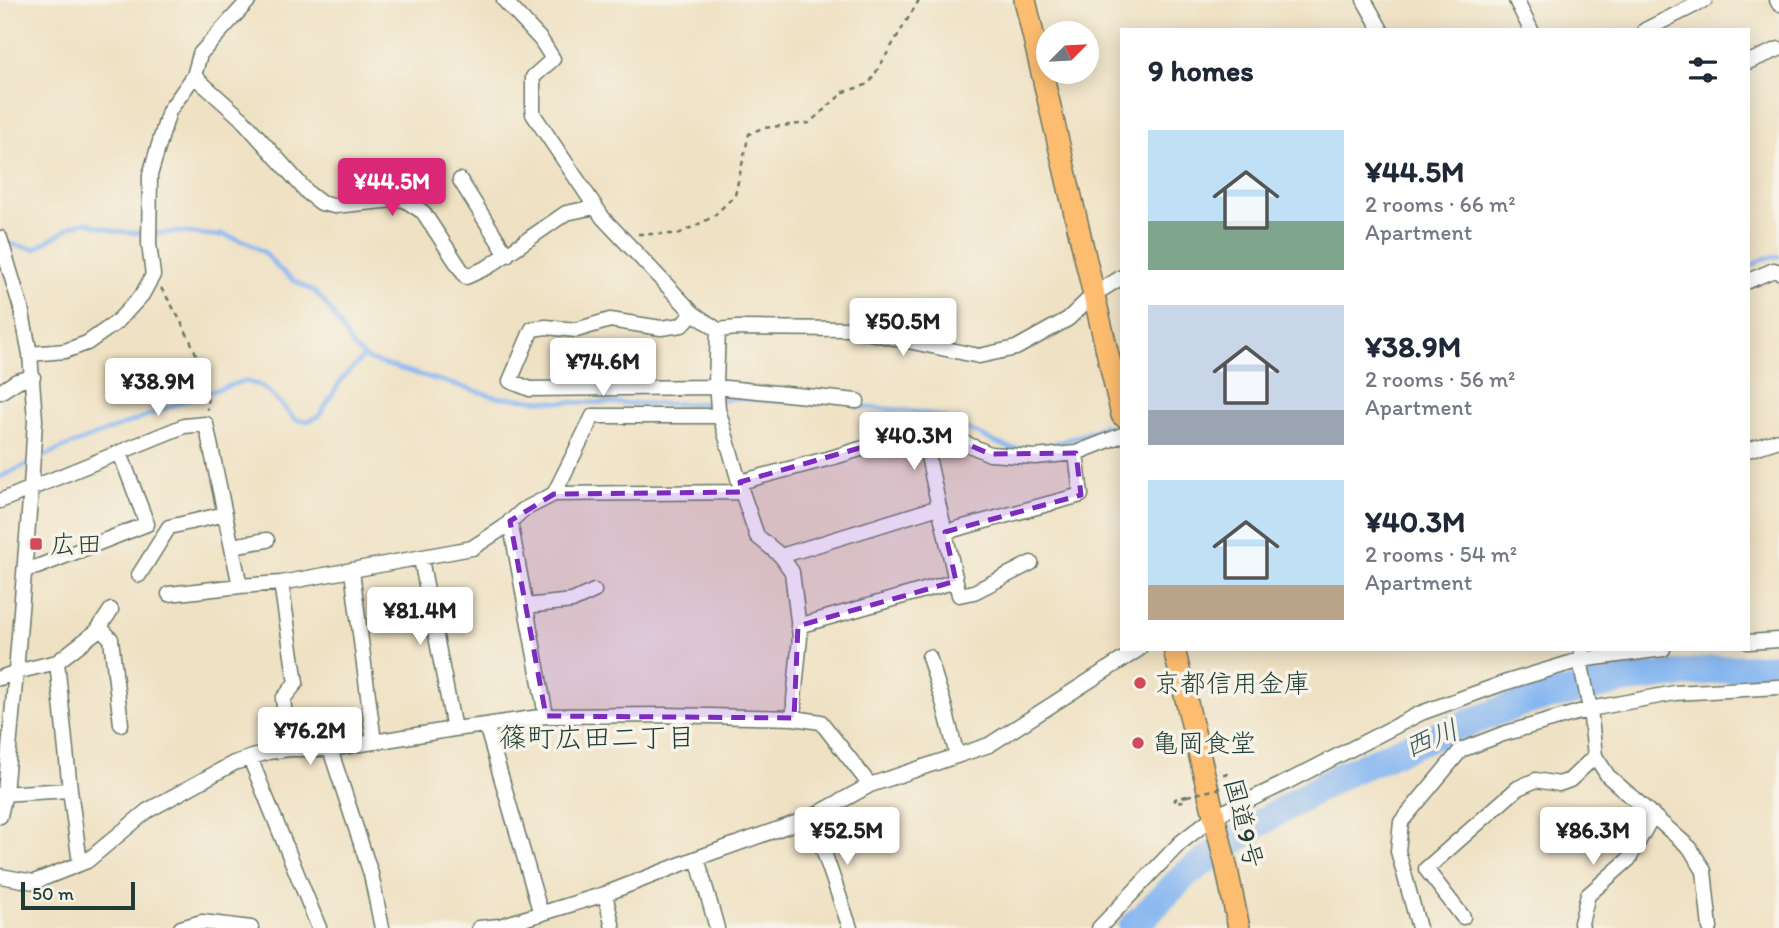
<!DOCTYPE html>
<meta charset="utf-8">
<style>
body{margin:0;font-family:Itim,"Klee One",sans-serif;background:#f2f2f3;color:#1f2937;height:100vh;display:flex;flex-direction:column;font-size:26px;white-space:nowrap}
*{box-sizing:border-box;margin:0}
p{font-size:23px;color:#747a83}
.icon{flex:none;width:38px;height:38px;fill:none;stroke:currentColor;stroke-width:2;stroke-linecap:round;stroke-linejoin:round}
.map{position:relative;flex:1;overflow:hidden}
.details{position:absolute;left:1120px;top:28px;width:630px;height:623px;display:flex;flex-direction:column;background:#fff;border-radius:0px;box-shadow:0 4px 18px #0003}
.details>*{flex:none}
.needle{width:46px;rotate:66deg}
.controls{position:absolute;left:1036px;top:21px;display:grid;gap:14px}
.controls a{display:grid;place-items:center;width:63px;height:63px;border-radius:50%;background:#fff;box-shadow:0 4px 18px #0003;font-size:35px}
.scale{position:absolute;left:21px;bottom:18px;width:114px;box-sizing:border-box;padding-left:7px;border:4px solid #1f3d34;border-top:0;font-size:19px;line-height:24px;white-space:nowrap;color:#1f3d34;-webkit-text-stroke:5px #f7f3e8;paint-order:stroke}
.price{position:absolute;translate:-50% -60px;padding:0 16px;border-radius:7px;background:#fff;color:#222;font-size:23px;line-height:46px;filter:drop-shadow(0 2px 4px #0008)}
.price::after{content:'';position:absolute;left:50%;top:42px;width:21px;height:16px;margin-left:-10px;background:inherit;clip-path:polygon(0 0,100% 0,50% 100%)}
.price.active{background:#db2777;color:#fff}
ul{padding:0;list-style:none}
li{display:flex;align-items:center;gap:21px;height:175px;padding:0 28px}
li span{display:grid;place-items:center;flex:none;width:196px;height:140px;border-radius:0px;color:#555}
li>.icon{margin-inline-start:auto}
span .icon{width:84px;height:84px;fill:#fffc;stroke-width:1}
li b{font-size:30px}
h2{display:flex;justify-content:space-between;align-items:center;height:84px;padding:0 28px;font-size:30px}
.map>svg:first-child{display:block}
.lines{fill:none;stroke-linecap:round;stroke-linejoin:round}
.stream{stroke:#85b6f1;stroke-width:4.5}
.river{stroke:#85b6f1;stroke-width:28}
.minor-casing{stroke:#687666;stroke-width:17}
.highway-casing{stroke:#687666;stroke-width:24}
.path{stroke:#687666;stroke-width:2.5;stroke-dasharray:5 5;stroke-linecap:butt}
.minor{stroke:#fff;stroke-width:14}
.highway{stroke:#fcbd6f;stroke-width:21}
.path-bridge{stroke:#687666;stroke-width:2.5;stroke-dasharray:5 5;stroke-linecap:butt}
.marked{fill:#7b2cbf;fill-opacity:0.2;stroke:#7b2cbf;stroke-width:5;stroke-dasharray:14 9;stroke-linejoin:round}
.poi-dot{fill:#d1495b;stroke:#f7f3e8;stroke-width:2.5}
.labels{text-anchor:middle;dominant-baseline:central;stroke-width:7;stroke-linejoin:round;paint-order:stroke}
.poi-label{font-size:26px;fill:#1f3d34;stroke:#f7f3e8;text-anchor:start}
.street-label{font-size:26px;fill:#1f3d34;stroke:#f7f3e8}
.neighbourhood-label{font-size:28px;fill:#1f3d34;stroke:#f7f3e8}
.water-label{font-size:28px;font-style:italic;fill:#385b63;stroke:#f7f3e8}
</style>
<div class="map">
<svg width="1779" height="928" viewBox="0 0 1779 928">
<rect width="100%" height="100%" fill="#f7f3e8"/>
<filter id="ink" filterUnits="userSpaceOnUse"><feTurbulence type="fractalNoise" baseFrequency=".0143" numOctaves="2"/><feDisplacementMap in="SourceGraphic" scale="14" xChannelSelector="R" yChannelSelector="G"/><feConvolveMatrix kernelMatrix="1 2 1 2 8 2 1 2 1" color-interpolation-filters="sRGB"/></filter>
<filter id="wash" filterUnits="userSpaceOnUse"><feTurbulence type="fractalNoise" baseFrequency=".00686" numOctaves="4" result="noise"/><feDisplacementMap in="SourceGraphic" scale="28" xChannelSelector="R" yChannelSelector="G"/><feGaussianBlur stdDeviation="1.57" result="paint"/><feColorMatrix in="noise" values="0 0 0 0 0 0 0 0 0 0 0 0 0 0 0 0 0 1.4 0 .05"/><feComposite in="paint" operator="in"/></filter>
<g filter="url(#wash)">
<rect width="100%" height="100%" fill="#efe1c3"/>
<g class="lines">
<path class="stream" d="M4,243l31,6 39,-24 12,-3 29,9 33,3 31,-2 41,4 1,-2 28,9 16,10 13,15 15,12 23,13 13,15 25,40 15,12 128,37 62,5 103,2 46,-1 24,-5 87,6
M1748,267l17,-9 14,-1
M856,407c28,2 58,2 85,10 24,8 46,24 70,31 19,5 75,-12 93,-23
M36,460l22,-10 148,-57 38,-12 15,4 10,7 27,28 12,1 11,-5 23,-37 22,-23
M0,477l28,-13"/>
<path class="river" d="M1132,928l53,-53 71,-50 84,-49 91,-39 93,-35 95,-21 104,-12 56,-2"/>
</g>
</g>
<g filter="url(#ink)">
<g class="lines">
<g class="minor-casing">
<path id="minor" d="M504,0l37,40 12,19 -20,18v37l70,104 90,95 25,17 19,-2 114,1 128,27 37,-8 52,-29 25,-24 29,-18
M1364,0l17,30
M1516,0l15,30
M1777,0l2,4
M1645,30l60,-30
M1748,62l31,-13
M194,76l48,43 66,74 13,10 13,3 69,-7 20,13 43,65 22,-10 78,-54 29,-6
M460,180l47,75
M0,238l21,70 9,46 5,66 -4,68 -15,184 -11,121 -5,23
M1748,281l26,-11 5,2
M693,313l-11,12 -21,3 -51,-8 -34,10 -30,-3 -14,2 -22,52 20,8 186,-2 141,14
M718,330l-2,52 2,27 24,83 15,44 24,20 11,16 8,65 -6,63v18
M30,354l35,-3 22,-8 30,-21 25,-27 11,-20 -4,-31 1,-69 19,-64 25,-35 6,-22 49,-54
M0,392l17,-11 16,-4
M922,429l17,78
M1748,450l31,-10
M740,482l94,-25 96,-29 60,26 45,3 41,-4
M554,494l39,-78h127
M0,501l184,-75 22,-2 34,162 41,-3 191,-35 31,-20 20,-18 31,-16 188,-2
M510,521l36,195
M945,532l14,63 15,-3 57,-29
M232,546l35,-6
M781,556l158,-49 6,25 136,-37 -5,-42 46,-18
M421,559l33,170
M25,569l12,-2 110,-43 -27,-71
M352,571l22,171
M139,575l30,-48 56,-13
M281,583l15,100 -13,16 6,50
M169,594l71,-8
M526,606l46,-5 22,-10
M798,626l158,-45
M100,627l11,12 10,85
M1748,642l31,-2
M1583,649l-3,11 10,49 5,47 13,20 82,72 14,23 6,57
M929,657l15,48 13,51
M57,662l13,128 10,73
M0,678l16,-6 41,-10 40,-31 14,-21
M486,725l55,189
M330,749l41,125 11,54
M250,758l69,170
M0,794l70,-4
M812,817l38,111
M697,858l20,70
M0,876l34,6 53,-21 60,-50 87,-48 34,-11 21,-3h41l124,-20 32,-4 60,-9 119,-1 129,3 27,4 49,63
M605,894l8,34
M1463,917l-37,-48 92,-81 18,-8 23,4 11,-4 25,-24
M181,928l21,-6 49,6
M479,928l21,-2 105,-32 92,-36 115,-41 58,-32 119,-40 150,-96
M1099,928l81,-85 33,-26 68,-32 140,-72 83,-30 76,-23 83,-11
M1419,928l-21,-77 3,-29 60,-72 42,-16 87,-25 85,-16 104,-6
M1582,928l-1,-5 7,-28 41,-36 24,-44"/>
</g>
<g class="highway-casing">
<path id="highway" d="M1025,0l97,415
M1174,649l52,216 13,63"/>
</g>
<path class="path" d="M638,234h40l35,-17 22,-22 14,-61 13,-6 47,-5 35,-31 25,-8 50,-84
M161,288c20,31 50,85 46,122
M1223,774h4l2,12
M1187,796l-12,3v4l12,-3"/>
<use href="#minor" class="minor"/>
<use href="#highway" class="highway"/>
<path class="path-bridge" d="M1187,796l39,-9"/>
</g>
</g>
<path class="marked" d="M930,428l60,26 86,-1 5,42 -136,37 11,49 -158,45 -4,92 -248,-2 -36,-195 44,-27 188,-2 -2,-10z"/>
<g class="poi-dot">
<rect x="29" y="537" width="14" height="14" rx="3.5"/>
<circle cx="1140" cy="683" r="7"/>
<circle cx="1138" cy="743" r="7"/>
</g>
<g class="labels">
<g class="poi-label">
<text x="50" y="544">広田</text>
<text x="1154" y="683">京都信用金庫</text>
<text x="1152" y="743">亀岡食堂</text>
</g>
<g class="street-label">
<text transform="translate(1244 823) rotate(76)">国道9号</text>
</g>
<g class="neighbourhood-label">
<text x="597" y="737">篠町広田二丁目</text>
</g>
<g class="water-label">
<text transform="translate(1431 738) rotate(-22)">西川</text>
</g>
</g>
</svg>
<div class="controls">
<a><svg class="needle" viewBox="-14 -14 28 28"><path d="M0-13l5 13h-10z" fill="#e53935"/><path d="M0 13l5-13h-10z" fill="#747a83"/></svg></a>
</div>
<div class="scale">50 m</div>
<b class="price active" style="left:392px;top:218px">¥44.5M</b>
<b class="price" style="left:903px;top:358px">¥50.5M</b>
<b class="price" style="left:603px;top:398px">¥74.6M</b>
<b class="price" style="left:158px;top:418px">¥38.9M</b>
<b class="price" style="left:914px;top:472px">¥40.3M</b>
<b class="price" style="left:420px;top:647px">¥81.4M</b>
<b class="price" style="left:310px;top:767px">¥76.2M</b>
<b class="price" style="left:847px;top:867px">¥52.5M</b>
<b class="price" style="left:1593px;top:867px">¥86.3M</b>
<section class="details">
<h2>9 homes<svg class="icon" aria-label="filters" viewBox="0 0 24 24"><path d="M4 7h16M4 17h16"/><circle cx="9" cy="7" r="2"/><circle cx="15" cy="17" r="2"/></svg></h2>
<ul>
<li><span style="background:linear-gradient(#bfe0f5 65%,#7fa58c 0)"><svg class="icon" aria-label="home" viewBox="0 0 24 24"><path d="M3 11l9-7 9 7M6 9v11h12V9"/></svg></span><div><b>¥44.5M</b><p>2 rooms · 66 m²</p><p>Apartment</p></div></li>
<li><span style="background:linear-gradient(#c9d6e8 75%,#9aa5b1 0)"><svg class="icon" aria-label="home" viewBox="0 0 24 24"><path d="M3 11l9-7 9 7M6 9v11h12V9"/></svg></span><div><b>¥38.9M</b><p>2 rooms · 56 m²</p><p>Apartment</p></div></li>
<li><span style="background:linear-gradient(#bfe0f5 75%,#b9a48a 0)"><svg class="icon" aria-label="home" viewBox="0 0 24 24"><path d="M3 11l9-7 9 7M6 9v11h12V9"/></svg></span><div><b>¥40.3M</b><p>2 rooms · 54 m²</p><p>Apartment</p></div></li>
</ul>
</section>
</div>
